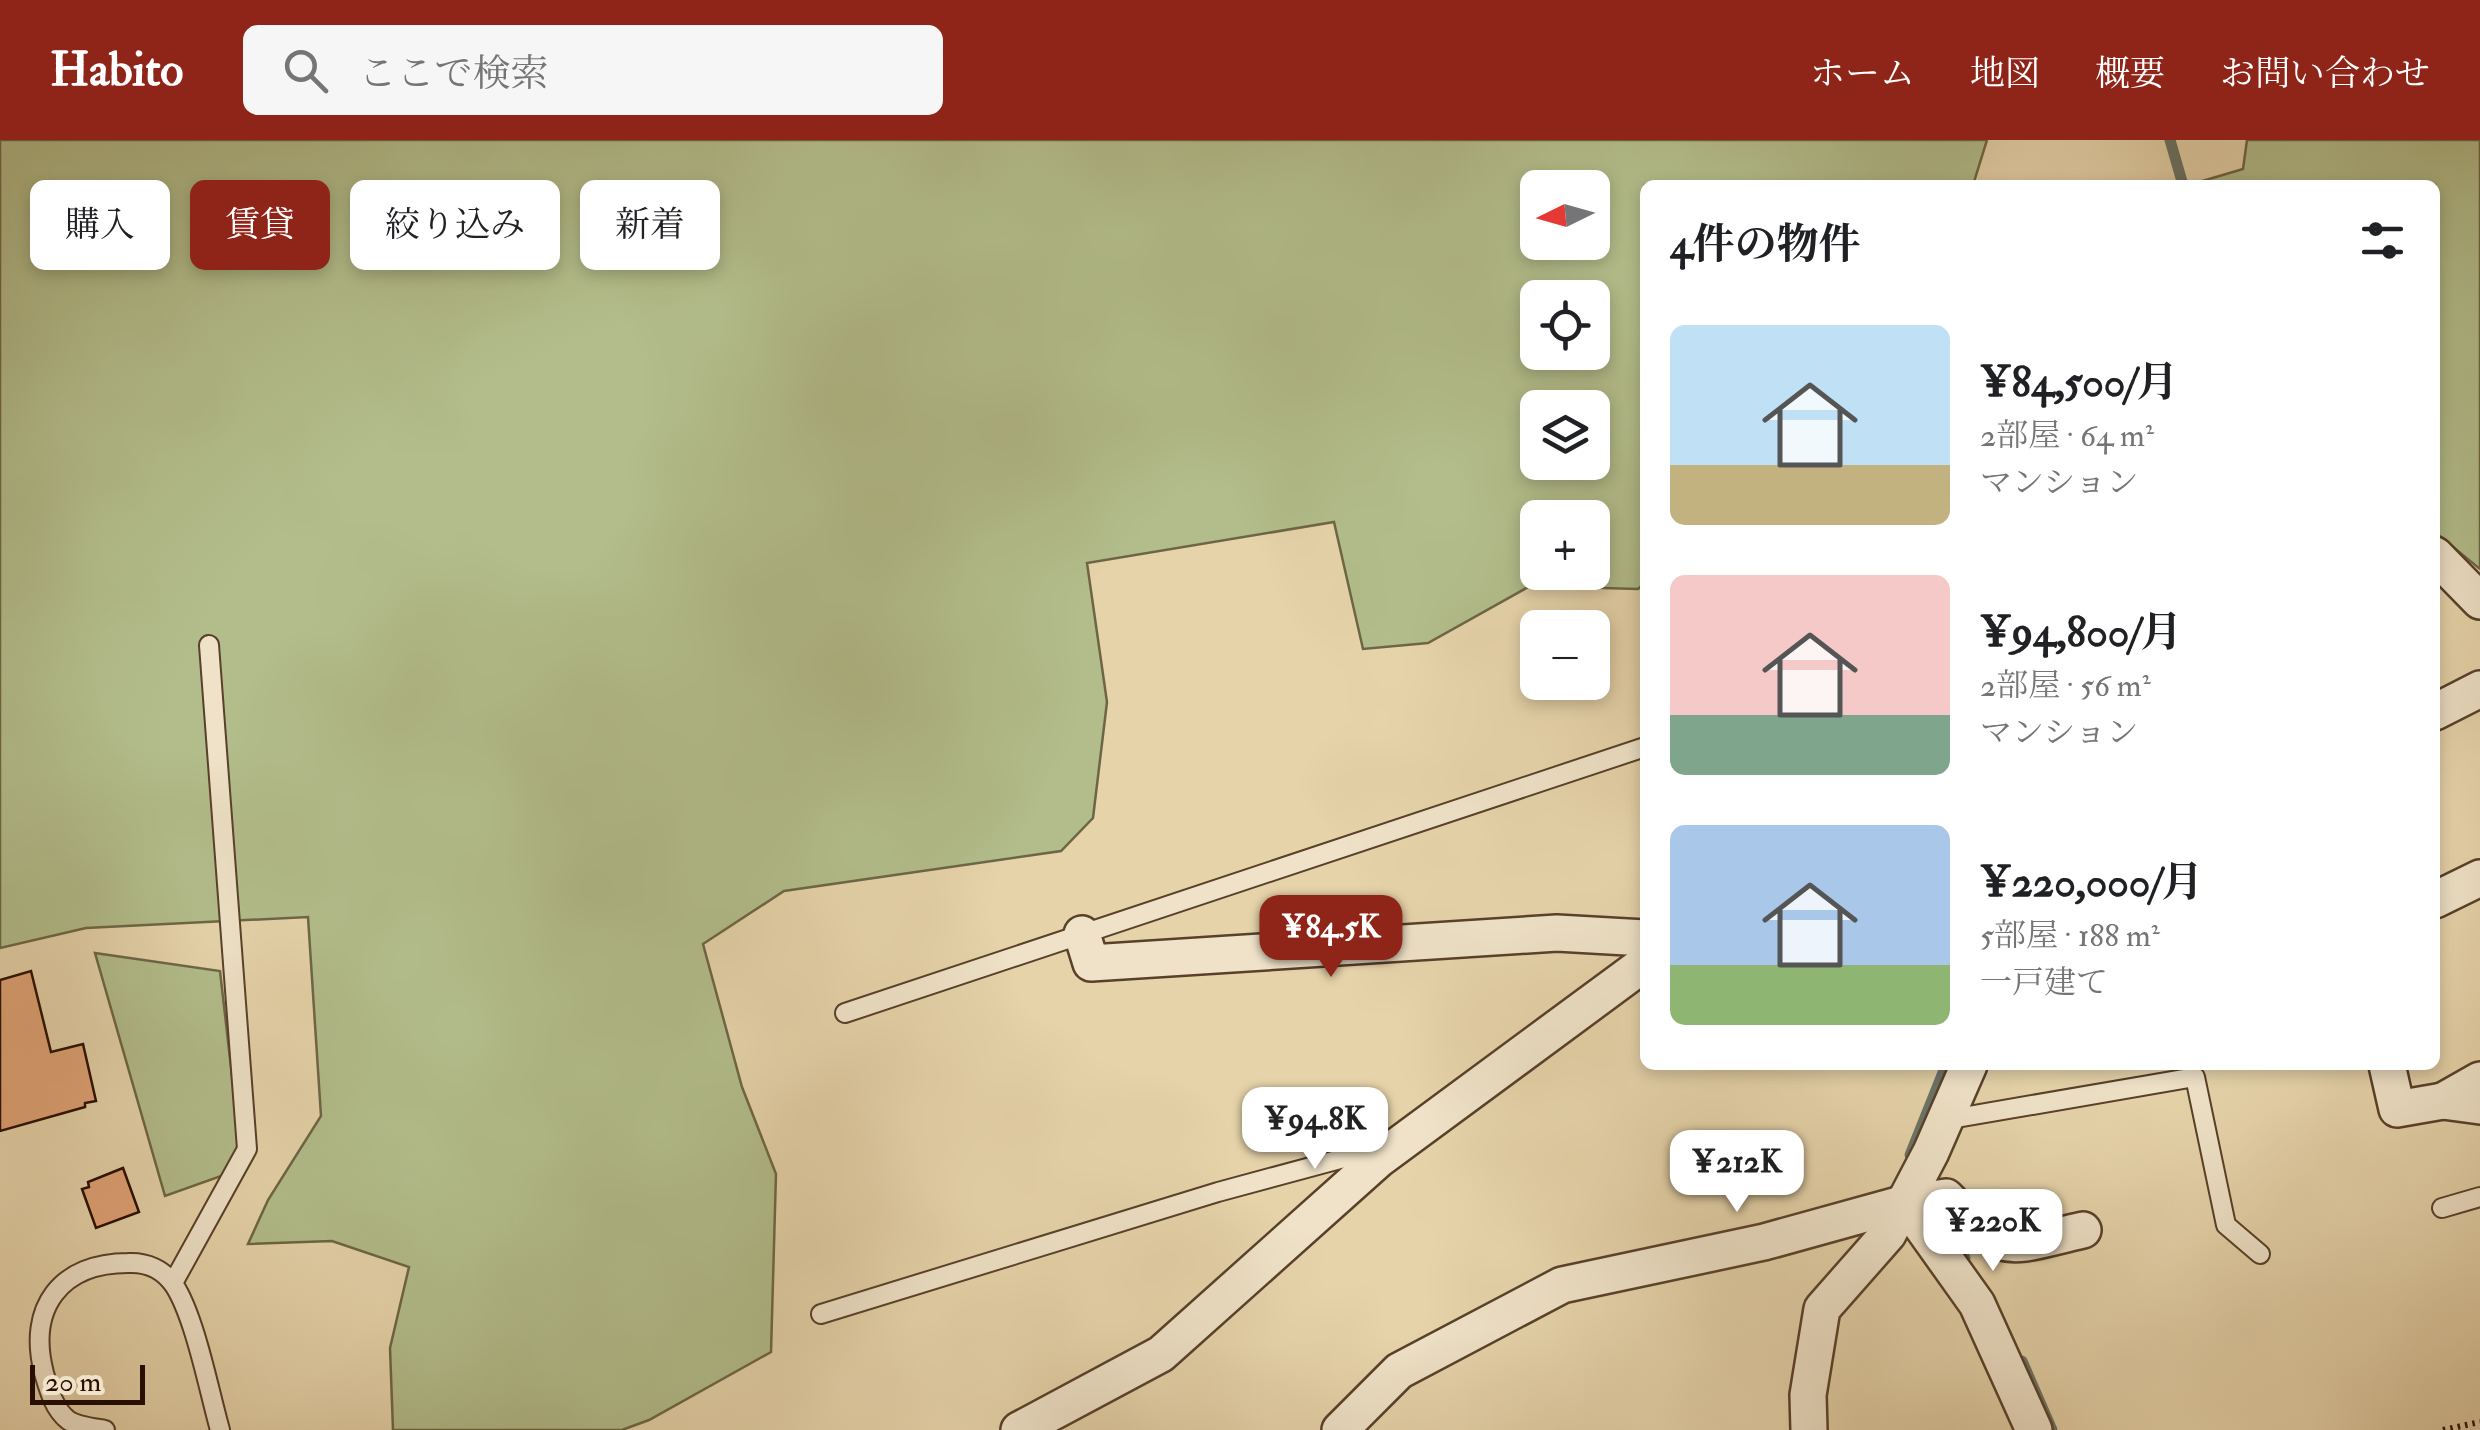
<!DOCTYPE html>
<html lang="ja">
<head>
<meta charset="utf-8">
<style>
  :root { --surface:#fff; --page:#f6f6f6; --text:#202124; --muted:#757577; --accent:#8f2418 }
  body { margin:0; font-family:"IM FELL Double Pica","Noto Serif JP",serif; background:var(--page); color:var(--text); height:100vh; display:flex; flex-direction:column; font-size:38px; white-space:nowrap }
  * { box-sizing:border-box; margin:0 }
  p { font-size:32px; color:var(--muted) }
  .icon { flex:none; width:55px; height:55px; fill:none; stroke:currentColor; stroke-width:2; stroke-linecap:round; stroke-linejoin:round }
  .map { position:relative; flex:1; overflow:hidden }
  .drawer { position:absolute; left:1640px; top:40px; width:800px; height:890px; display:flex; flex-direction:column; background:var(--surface); border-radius:15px; box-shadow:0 5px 15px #0003 }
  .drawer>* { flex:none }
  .hud { position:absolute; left:30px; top:40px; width:950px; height:90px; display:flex; gap:20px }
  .needle { width:65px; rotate:265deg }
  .fabs { position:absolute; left:1520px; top:30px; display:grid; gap:20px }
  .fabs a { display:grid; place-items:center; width:90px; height:90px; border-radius:15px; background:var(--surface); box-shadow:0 5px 15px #0003; font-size:50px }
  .scale { position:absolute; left:30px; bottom:25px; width:115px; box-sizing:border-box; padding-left:10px; border:5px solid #280f00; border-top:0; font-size:28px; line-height:35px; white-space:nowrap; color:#280f00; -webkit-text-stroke:8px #efe2c8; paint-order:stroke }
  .price { position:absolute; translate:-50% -85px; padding:0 22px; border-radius:20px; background:#fff; color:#222; font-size:32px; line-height:65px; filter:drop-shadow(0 2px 5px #0008) }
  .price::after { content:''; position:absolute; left:50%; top:60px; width:30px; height:22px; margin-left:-15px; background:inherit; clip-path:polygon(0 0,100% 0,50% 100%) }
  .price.active { background:var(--accent); color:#fff }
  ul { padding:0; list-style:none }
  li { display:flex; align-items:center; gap:30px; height:250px; padding:0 30px }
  li span { display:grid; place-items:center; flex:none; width:280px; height:200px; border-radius:15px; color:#555 }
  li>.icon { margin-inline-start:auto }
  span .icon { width:120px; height:120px; fill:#fffc; stroke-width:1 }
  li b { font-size:42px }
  h2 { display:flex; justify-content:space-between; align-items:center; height:120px; padding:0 30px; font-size:42px }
  .tag { padding:0 35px; border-radius:15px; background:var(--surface); box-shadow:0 5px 15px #0003; font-size:35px; line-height:90px }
  .tag.active { background:var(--accent); color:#fff }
  header { display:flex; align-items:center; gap:60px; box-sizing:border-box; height:140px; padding:0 50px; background:var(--accent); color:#fff }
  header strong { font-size:48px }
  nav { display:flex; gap:55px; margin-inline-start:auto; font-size:35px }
  .search { width:700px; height:90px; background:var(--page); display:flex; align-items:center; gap:25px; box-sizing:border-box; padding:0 35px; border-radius:15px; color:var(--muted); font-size:38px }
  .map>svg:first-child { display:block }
  .green { fill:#b2bd8b; stroke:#6d6646; stroke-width:2.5; fill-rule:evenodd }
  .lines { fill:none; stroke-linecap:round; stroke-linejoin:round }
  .stream { stroke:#6a7467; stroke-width:11 }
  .building { fill:#e0a376; stroke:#280f00; stroke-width:2.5 }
  .service-casing { stroke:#58402a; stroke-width:22 }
  .minor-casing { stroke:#58402a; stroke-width:40 }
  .path { stroke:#280f00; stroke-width:6; stroke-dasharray:2.5 5; stroke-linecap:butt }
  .service { stroke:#efe2c8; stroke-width:18 }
  .minor { stroke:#efe2c8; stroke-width:35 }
</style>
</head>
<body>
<header>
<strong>Habito</strong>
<div class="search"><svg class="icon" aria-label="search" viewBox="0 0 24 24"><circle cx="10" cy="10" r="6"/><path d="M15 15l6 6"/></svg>ここで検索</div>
<nav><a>ホーム</a><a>地図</a><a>概要</a><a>お問い合わせ</a></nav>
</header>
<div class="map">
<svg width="2480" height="1290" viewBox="0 0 2480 1290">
  <rect width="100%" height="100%" fill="#e6d3aa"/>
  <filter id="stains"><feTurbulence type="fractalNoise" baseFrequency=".002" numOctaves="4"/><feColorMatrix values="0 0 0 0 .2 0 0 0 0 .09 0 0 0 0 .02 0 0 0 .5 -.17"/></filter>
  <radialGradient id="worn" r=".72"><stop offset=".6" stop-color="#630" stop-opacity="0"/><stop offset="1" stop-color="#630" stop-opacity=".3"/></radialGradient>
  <g class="green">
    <path d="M0,0H1987L1973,45H1645V443L1638,449L1530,446L1428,503L1363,509L1334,382L1087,423L1107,562L1093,678L1061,711L784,751L703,804L742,947L776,1034L771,1212L649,1280L622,1290H393L390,1208L409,1127L332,1101L248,1104L268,1060L321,976L308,777L86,788L0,808ZM1538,48H1592V102H1538ZM1538,158H1592V212H1538ZM1538,268H1592V322H1538ZM1538,378H1592V432H1538Z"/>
    <polygon points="2247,0 2480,0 2480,429 2435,392 2435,45 2189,45 2243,29"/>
    <polygon points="95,813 220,831 240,1006 224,1035 165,1056"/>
  </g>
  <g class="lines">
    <g class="stream">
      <polyline points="2170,0 2183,45"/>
      <polyline points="1910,1015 1946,925"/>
      <polyline points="1940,1079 1965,1118"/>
      <polyline points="2022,1221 2052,1290"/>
    </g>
  </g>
  <g class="building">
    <polygon points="31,831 51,912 83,904 96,961 85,963 85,967 0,991 0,840"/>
    <polygon points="123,1028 139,1072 96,1088 82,1049 89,1047 88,1042"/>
  </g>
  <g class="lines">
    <defs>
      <g id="service">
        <polyline points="845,873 1645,607"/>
        <polyline points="1945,980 2195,937 2226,1085 2260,1114"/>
        <polyline points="2442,1068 2480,1057"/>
        <polyline points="173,1143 247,1009 209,505"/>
        <polyline points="821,1174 1218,1052 1381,1008"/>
        <path d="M105,1290C94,1288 76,1286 68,1280C54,1269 49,1250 44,1233C27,1167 61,1123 128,1123C146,1122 163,1129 174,1145C195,1177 209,1251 220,1290"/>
      </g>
      <g id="minor">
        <polyline points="2435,415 2480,461"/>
        <polyline points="2435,572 2480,549"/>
        <polyline points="2435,760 2480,738"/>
        <polyline points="1082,794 1091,823 1557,793 1645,798"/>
        <polyline points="2387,925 2397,969 2443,961"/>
        <polyline points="2480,940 2443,961 2480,966"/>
        <path d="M1905,1063L1946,1057C2005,1118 2004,1108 2083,1090"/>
        <polyline points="1019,1290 1161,1214 1378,1020 1645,823"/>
        <polyline points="1340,1290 1399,1231 1562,1145 1764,1102 1905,1063 1977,1164 2034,1290"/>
        <polyline points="1809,1290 1808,1255 1822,1169 1888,1094 1931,1012 1969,925"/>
      </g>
    </defs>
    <use href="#service" class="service-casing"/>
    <use href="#minor" class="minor-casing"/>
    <polyline class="path" points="2443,1290 2480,1282"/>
    <use href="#service" class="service"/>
    <use href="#minor" class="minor"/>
  </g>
  <rect width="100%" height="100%" filter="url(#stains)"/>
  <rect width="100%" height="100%" fill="url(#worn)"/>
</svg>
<div class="fabs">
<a><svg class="needle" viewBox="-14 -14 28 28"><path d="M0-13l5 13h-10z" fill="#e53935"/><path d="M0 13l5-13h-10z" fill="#757577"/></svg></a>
<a><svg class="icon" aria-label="locate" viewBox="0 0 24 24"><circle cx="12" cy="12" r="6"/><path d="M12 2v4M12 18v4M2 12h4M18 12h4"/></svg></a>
<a><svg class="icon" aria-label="layers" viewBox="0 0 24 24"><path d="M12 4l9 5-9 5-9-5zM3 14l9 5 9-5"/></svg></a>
<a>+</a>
<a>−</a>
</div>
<div class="scale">20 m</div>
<b class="price active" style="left:1331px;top:840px">¥84.5K</b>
<b class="price" style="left:1315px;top:1032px">¥94.8K</b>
<b class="price" style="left:1737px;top:1075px">¥212K</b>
<b class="price" style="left:1993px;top:1134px">¥220K</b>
<div class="hud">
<a class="tag">購入</a>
<a class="tag active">賃貸</a>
<a class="tag">絞り込み</a>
<a class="tag">新着</a>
</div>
<section class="drawer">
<h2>4件の物件<svg class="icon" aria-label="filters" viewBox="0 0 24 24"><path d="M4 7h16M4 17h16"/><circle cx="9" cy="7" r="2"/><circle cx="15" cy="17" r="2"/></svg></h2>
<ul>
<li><span style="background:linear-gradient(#bfe0f5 70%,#c2b280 0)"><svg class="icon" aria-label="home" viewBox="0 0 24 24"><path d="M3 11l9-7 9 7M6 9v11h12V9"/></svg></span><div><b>¥84,500/月</b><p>2部屋 · 64 m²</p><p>マンション</p></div></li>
<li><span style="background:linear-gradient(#f6c9c9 70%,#7fa58c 0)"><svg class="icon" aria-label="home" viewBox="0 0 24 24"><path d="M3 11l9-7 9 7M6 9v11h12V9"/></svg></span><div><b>¥94,800/月</b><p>2部屋 · 56 m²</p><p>マンション</p></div></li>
<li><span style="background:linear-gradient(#a9c7e8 70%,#8fb573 0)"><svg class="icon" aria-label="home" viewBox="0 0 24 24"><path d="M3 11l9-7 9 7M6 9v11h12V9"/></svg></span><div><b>¥220,000/月</b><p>5部屋 · 188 m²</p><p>一戸建て</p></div></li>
</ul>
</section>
</div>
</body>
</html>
